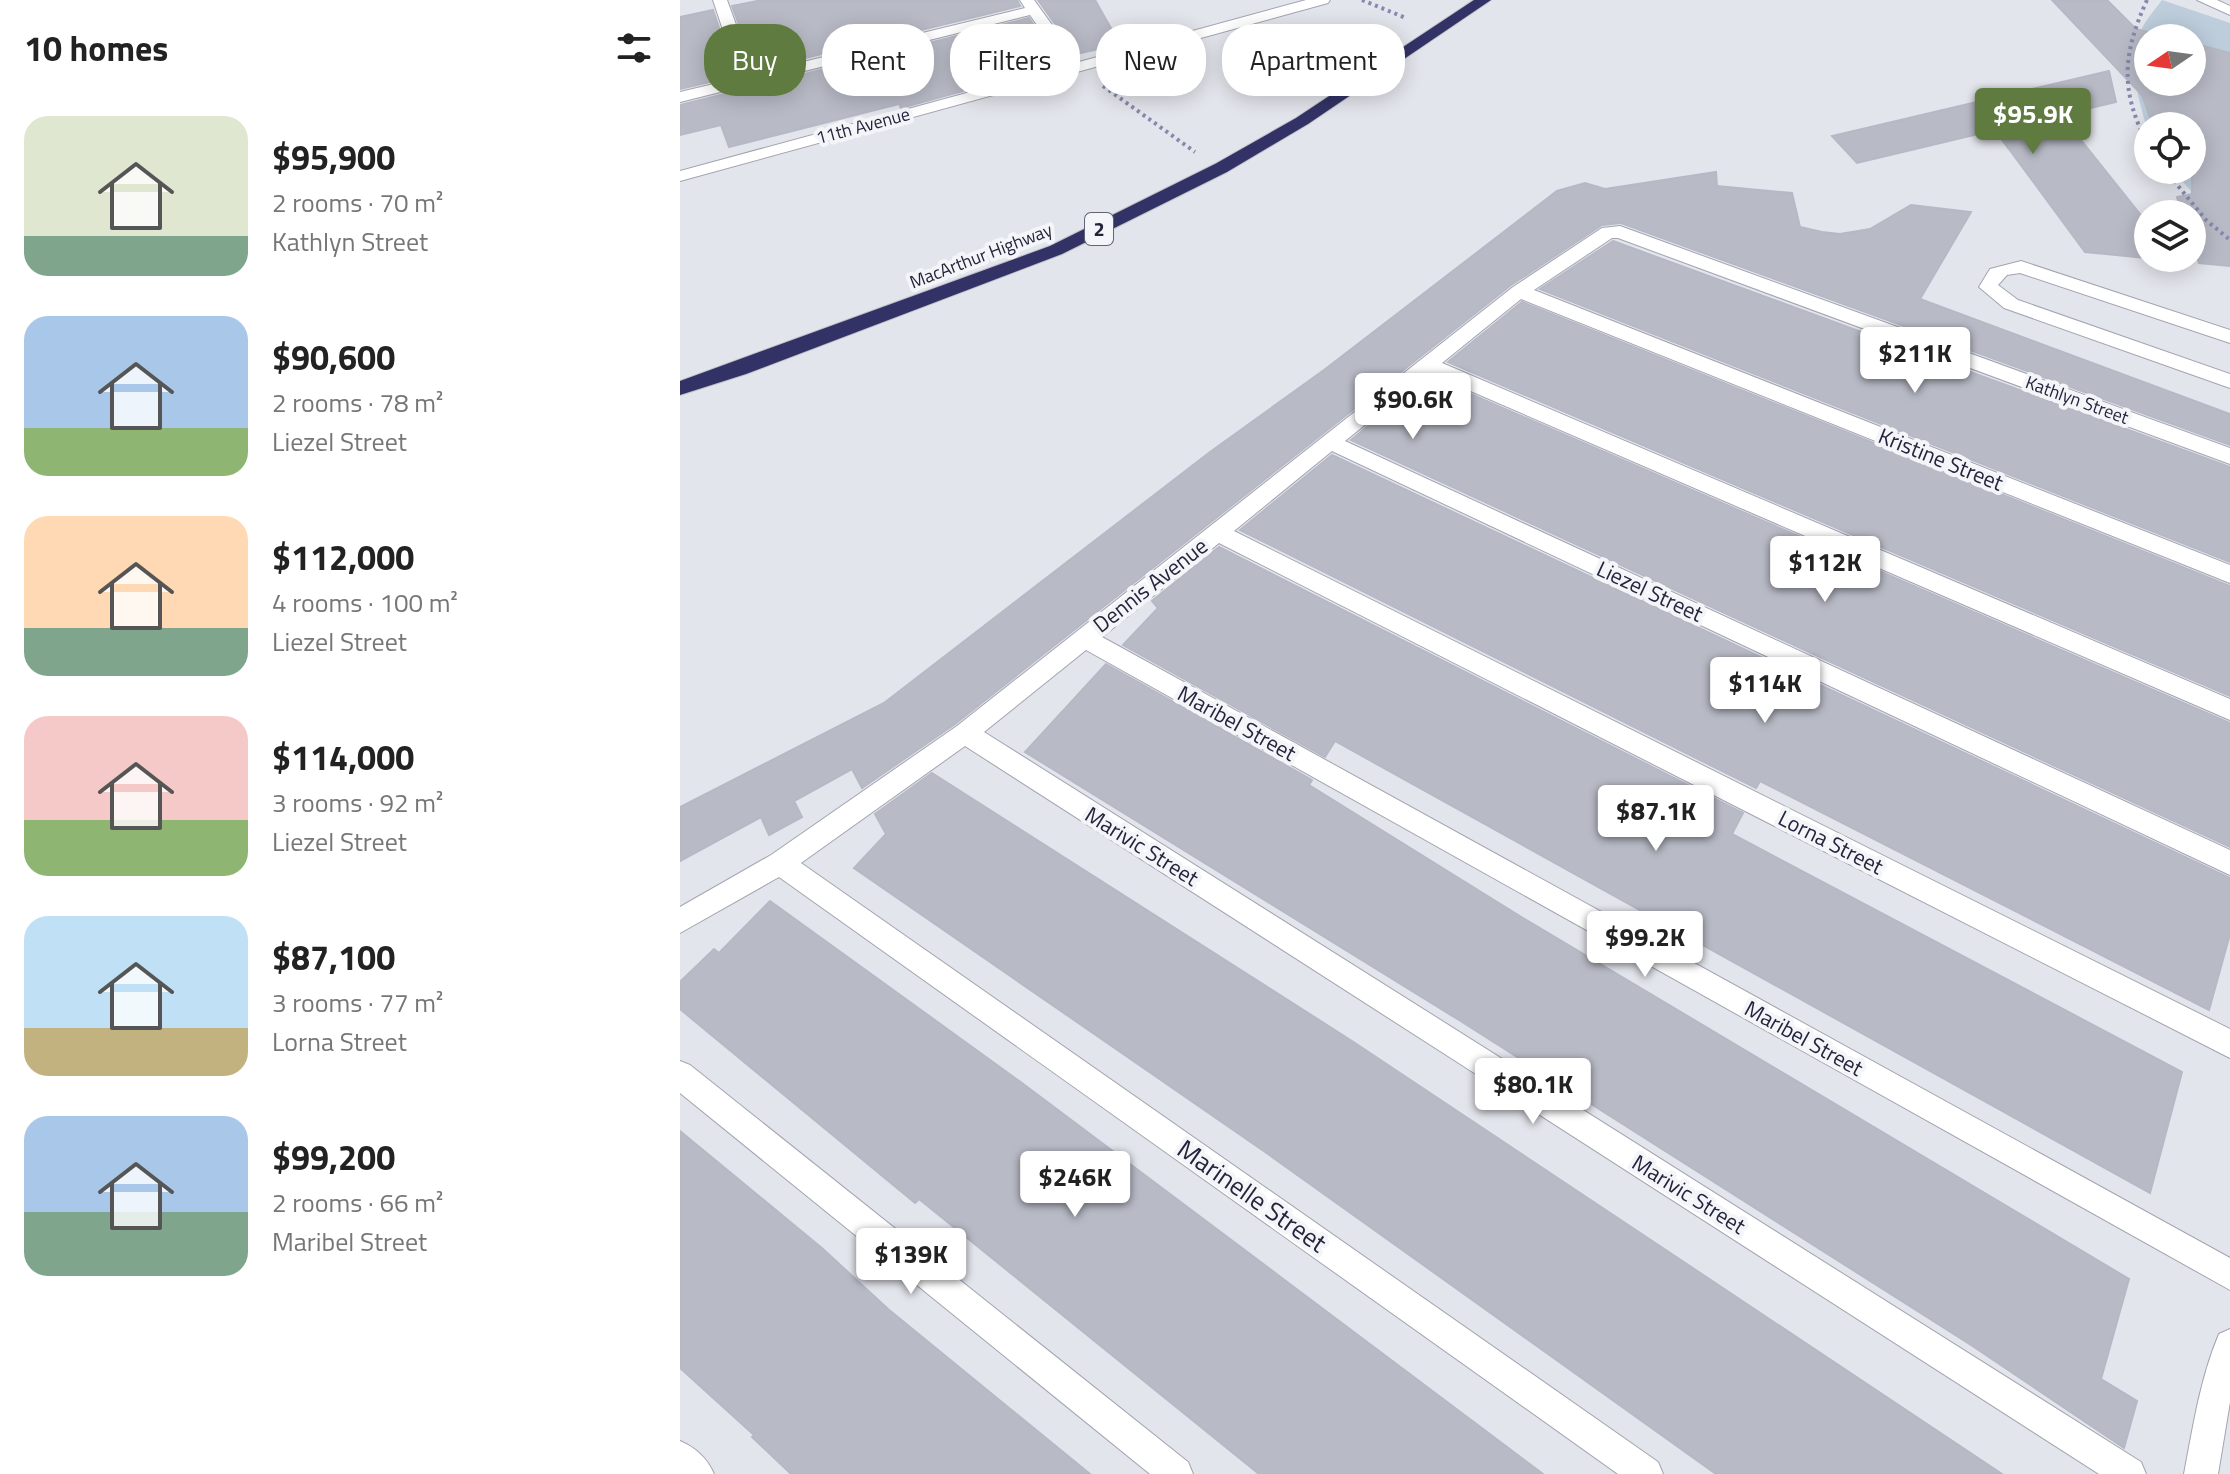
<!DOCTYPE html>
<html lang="en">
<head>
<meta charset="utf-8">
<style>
  :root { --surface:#fff; --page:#f6f6f6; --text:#222; --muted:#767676; --accent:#607b40 }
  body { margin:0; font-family:"Titillium Web",sans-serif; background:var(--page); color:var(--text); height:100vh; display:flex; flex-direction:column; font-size:30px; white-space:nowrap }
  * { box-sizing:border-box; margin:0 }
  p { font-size:26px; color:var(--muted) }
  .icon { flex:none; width:44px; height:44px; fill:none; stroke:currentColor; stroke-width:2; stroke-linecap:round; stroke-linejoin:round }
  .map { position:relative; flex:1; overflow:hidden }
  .sheet { display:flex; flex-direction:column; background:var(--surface); width:680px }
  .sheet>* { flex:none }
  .banner { position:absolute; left:24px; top:24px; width:760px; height:72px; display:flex; gap:16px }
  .needle { width:52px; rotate:257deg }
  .tools { position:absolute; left:1454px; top:24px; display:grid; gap:16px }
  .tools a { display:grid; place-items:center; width:72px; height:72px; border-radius:50%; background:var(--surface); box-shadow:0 4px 20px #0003; font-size:40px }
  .price { position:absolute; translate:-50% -68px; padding:0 18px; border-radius:8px; background:#fff; color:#222; font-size:26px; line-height:52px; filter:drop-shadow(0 2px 4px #0008) }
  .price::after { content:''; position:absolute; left:50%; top:48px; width:24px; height:18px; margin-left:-12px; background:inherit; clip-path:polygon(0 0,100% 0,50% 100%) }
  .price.current { background:var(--accent); color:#fff }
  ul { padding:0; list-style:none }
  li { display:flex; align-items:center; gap:24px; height:200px; padding:0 24px }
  li span { display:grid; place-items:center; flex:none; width:224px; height:160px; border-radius:24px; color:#555 }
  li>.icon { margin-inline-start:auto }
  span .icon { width:96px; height:96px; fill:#fffc; stroke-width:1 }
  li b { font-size:34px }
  h2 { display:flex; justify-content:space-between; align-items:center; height:96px; padding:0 24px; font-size:34px }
  .tag { padding:0 28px; border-radius:32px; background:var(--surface); box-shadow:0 4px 20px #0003; font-size:28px; line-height:72px }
  .tag.current { background:var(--accent); color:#fff }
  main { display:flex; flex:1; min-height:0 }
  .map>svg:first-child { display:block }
  .green { fill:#bdcddb; fill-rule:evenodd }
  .building { fill:#b8bbc6; stroke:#b6b9c5; stroke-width:2 }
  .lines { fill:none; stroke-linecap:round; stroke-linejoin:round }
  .minor-casing { stroke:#a2a4b0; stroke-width:2 }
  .highway-casing { stroke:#c2c2c8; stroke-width:2 }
  .path { stroke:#8689ad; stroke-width:4; stroke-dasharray:3 4; stroke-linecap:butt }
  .minor { fill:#fff; fill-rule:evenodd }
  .highway { fill:#323266; fill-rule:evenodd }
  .labels { text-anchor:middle; stroke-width:8; stroke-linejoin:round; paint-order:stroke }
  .far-street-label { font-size:18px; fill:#24253c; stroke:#f3f5f8 }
  .shield { fill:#f3f5f8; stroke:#626374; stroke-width:2 }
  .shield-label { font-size:20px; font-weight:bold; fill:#24253c }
  .street-label { font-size:22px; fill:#24253c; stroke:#f3f5f8 }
  .near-street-label { font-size:26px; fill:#24253c; stroke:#f3f5f8 }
</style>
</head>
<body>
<main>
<section class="sheet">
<h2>10 homes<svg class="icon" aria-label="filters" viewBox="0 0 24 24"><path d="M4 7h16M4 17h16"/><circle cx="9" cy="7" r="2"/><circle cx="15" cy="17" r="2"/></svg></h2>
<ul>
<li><span style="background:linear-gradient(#dfe7d0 75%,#7fa58c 0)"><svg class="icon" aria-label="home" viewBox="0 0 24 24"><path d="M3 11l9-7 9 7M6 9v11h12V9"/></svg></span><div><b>$95,900</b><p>2 rooms · 70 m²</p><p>Kathlyn Street</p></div></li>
<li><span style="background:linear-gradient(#a9c7e8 70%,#8fb573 0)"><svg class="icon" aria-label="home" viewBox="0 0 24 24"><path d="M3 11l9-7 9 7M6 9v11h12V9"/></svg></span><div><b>$90,600</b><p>2 rooms · 78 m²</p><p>Liezel Street</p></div></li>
<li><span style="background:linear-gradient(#ffd9b3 70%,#7fa58c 0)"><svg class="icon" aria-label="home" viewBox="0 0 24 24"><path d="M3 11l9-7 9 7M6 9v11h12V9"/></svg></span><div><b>$112,000</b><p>4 rooms · 100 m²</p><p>Liezel Street</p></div></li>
<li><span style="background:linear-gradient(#f6c9c9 65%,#8fb573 0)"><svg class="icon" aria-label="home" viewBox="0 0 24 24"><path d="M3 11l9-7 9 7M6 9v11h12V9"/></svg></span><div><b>$114,000</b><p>3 rooms · 92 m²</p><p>Liezel Street</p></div></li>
<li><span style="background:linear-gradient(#bfe0f5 70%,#c2b280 0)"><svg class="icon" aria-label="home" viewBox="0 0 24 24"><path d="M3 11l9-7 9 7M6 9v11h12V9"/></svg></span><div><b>$87,100</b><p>3 rooms · 77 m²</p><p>Lorna Street</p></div></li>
<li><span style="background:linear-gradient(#a9c7e8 60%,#7fa58c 0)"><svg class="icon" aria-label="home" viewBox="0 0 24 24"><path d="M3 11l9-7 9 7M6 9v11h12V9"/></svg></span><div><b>$99,200</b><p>2 rooms · 66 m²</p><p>Maribel Street</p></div></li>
</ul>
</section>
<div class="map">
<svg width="1550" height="1474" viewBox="0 0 1550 1474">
  <rect width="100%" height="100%" fill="#e3e5ec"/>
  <path class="green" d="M1482,0L1550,23V231L1508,188L1494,170H1512V126H1468V130C1458,101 1448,61 1461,31C1465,20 1475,10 1482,0ZM1468,38H1512V82H1468Z"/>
  <g class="building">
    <polygon points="82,0 337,0 340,6 76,70 52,6"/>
    <polygon points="358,0 415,0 440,44 397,54"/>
    <polygon points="1372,0 1427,0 1456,29 1492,38 1468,38 1468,82 1512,82 1512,43 1550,53 1550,266 1519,263 1512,243 1512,214 1502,214 1497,197 1512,194 1512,126 1473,126 1462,95"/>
    <polygon points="33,10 55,76 0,89 0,17"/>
    <polygon points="349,18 377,59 362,63 366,68 221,108 219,104 49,147 41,125 0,135 0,105"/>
    <polygon points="1429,71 1436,102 1381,115 1468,224 1468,258 1495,258 1497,261 1405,252 1329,149 1332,147 1328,148 1315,130 1177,163 1152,136"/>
    <polygon points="1036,172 1037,186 1112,193 1120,227 1142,232 1160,234 1190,229 1231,205 1291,212 1240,299 1550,414 1550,445 941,223 922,225 831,285 275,724 182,788 172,769 114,801 122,817 89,835 81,817 0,861 0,807 204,703 530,452 644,370 877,191 905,183 925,189"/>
    <polygon points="933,241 1550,467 1550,562 860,289"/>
    <polygon points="842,302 1550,586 1550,696 768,362"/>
    <polygon points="749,376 1550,723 1550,847 671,440"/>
    <polygon points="652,455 1550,878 1550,934 1529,1010 1080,781 1076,788 560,530"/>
    <polygon points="539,547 1063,813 1052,834 1502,1072 1470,1193 655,741 645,757 443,645 478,608 472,601"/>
    <polygon points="426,664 632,780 629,785 843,918 1449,1279 1421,1379 1457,1401 1444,1448 1291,1345 779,1020 345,752"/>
    <polygon points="252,773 672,1041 1322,1474 1036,1474 588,1154 174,868 206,834 195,814"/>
    <polygon points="90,901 342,1083 863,1474 579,1474 239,1199 235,1203 0,1009 0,982 34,949 39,953"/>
    <polygon points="0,1131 143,1249 208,1309 410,1474 111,1474 72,1437 74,1435 0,1368"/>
  </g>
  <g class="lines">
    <defs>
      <g id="minor">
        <polygon points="33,0 47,0 74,74 345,8 340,0 354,0 399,62 626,0 650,0 648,3 0,181 0,171 386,66 350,15 0,102 0,92 59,78"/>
        <polygon points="1517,0 1537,0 1550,6 1550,15"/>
        <polygon points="940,226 1550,448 1550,464 938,238 932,238 854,290 1550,565 1550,583 841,299 762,363 1550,699 1550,720 749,373 665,441 1550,850 1550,875 652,451 554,531 1550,1029 1550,1058 539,543 422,637 1550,1258 1550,1290 406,650 304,732 1461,1462 1466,1474 1419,1474 285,746 121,863 978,1462 983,1474 938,1474 99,877 0,933 0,907 91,855 277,726 833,287 922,228"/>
        <polygon points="1341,261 1550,330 1550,343 1340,273 1327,275 1318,285 1338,300 1550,374 1550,388 1324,308 1299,287 1310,269"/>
        <polygon points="0,1061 10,1065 508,1462 513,1474 470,1474 0,1093"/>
        <path d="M1550,1329V1402L1538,1474H1504C1513,1427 1520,1379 1539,1334Z"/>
        <path d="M0,1441C16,1448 27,1458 34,1474H0Z"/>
      </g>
      <polygon id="highway" points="794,0 811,0 628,124 547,172 382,254 66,374 0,395 0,381 370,246 535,164 616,118"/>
    </defs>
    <use href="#minor" class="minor-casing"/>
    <use href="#highway" class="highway-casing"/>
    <g class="path">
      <polyline points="682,0 726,18"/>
      <path d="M1467,0C1442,55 1440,91 1468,145"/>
      <polyline points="423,86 515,152"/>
      <polyline points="1485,170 1526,220 1550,240"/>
    </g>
    <use href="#minor" class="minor"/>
    <use href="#highway" class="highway"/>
  </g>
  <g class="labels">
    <g class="far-street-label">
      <text transform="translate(183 126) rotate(-15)" y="6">11th Avenue</text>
      <text transform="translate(301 256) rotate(-21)" y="6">MacArthur Highway</text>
      <text transform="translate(1397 400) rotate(20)" y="6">Kathlyn Street</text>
    </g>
    <rect class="shield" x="405" y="213" width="28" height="32" rx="6"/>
    <g class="shield-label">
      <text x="419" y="236">2</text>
    </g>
    <g class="street-label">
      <text transform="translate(1261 459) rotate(22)" y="8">Kristine Street</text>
      <text transform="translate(470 585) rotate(-38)" y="8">Dennis Avenue</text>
      <text transform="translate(970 591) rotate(25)" y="8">Liezel Street</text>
      <text transform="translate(557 723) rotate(29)" y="8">Maribel Street</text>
      <text transform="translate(1151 842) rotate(27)" y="8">Lorna Street</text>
      <text transform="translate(462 846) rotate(32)" y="8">Marivic Street</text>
      <text transform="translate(1124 1038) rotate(29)" y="8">Maribel Street</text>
      <text transform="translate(1009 1194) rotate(32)" y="8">Marivic Street</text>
    </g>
    <g class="near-street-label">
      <text transform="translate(572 1196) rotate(35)" y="9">Marinelle Street</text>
    </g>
  </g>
</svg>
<div class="tools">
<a><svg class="needle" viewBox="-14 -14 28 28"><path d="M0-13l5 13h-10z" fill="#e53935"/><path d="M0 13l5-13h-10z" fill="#767676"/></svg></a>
<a><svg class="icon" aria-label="locate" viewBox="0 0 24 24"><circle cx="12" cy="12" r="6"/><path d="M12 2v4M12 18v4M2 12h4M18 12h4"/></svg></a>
<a><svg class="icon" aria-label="layers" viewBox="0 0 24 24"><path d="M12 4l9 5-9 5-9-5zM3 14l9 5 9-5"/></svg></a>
</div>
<b class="price current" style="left:1353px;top:156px">$95.9K</b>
<b class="price" style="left:1235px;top:395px">$211K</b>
<b class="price" style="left:733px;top:441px">$90.6K</b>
<b class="price" style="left:1145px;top:604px">$112K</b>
<b class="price" style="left:1085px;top:725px">$114K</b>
<b class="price" style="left:976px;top:853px">$87.1K</b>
<b class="price" style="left:965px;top:979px">$99.2K</b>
<b class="price" style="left:853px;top:1126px">$80.1K</b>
<b class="price" style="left:395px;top:1219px">$246K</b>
<b class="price" style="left:231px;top:1296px">$139K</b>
<div class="banner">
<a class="tag current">Buy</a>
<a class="tag">Rent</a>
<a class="tag">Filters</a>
<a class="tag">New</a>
<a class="tag">Apartment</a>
</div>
</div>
</main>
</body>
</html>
